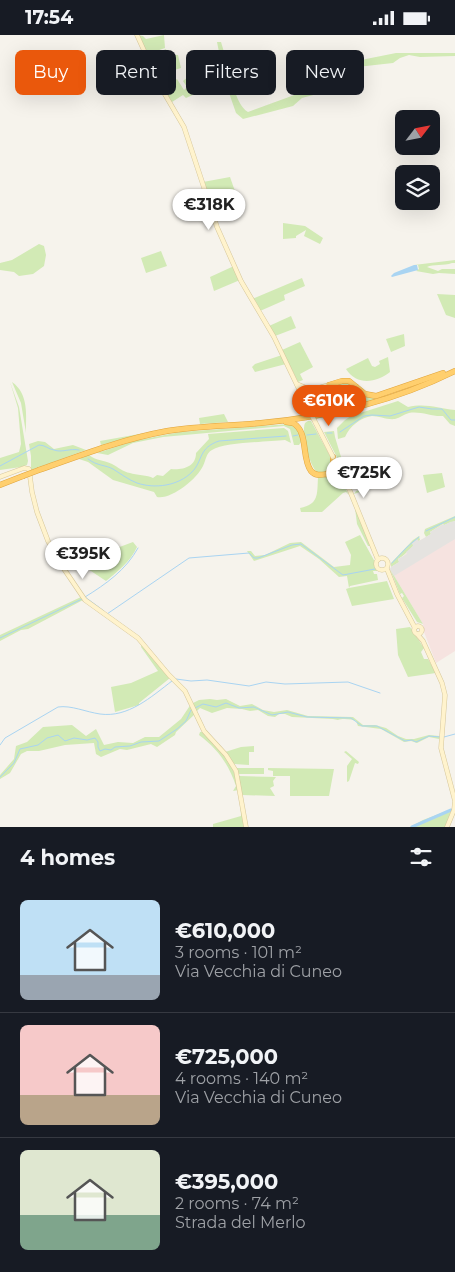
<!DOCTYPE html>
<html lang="en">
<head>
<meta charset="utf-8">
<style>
  :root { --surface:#171b24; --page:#242831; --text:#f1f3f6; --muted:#9ea1a6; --line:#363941; --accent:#ea580c }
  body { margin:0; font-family:Montserrat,sans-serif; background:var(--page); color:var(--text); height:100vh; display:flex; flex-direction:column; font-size:19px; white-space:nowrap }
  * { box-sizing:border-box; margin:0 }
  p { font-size:16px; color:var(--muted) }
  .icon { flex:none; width:28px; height:28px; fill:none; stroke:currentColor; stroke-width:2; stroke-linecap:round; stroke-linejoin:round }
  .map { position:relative; height:792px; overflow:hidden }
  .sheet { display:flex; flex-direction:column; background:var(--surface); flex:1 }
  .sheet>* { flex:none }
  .hud { position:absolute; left:15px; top:15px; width:425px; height:45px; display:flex; gap:10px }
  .needle { width:32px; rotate:58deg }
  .controls { position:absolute; left:395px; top:75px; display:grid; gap:10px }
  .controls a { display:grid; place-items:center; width:45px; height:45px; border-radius:8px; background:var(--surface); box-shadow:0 5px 20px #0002; font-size:25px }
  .price { position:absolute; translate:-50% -42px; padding:0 11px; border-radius:18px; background:#fff; color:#222; font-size:16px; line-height:32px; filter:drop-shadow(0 1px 2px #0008) }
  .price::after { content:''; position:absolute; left:50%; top:30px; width:15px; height:11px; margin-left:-8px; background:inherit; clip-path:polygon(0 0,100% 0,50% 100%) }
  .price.active { background:var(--accent); color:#fff }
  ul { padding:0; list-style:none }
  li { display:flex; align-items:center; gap:15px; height:125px; padding:0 20px }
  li+li { border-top:1px solid var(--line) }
  li span { display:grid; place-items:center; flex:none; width:140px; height:100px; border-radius:8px; color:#555 }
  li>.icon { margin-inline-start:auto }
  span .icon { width:60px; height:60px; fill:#fffc; stroke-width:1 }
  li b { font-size:21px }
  h2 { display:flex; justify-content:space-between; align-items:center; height:60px; padding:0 20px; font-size:21px }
  .tag { padding:0 18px; border-radius:8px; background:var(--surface); box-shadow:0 5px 20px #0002; font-size:18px; line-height:45px }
  .tag.active { background:var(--accent); color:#fff }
  .status { display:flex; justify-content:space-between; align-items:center; height:35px; padding:0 25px; background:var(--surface); direction:ltr }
  .status svg { height:14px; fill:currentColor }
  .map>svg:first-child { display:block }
  .medical { fill:#f6e3e0 }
  .green { fill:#d2eab5 }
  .parking { fill:#e5e3e0 }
  .water { fill:#a9d4f2 }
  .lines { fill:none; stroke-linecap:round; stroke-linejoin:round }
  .stream { stroke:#a9d4f2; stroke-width:1 }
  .canal { stroke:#a9d4f2; stroke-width:3 }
  .secondary-casing { stroke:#d6c79b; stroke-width:5 }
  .highway-casing { stroke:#e0a43c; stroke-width:6 }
  .secondary { stroke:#fff3cd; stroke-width:4 }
  .highway { stroke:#ffcf6e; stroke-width:5 }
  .secondary-bridge-casing { stroke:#d6c79b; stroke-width:5; stroke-linecap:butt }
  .highway-bridge-casing { stroke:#e0a43c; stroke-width:6; stroke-linecap:butt }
  .secondary-bridge { stroke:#fff3cd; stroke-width:4 }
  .highway-bridge { stroke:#ffcf6e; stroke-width:5 }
</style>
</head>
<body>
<div class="status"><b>17:54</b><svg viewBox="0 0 49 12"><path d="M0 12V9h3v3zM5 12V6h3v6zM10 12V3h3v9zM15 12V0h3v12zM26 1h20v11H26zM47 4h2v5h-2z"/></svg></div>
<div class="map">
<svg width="455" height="792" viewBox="0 0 455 792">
  <rect width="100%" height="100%" fill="#f6f3ec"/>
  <polygon class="medical" points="455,486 455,616 436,628 424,597 423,589 390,534 419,506"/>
  <g class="green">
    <polygon points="138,0 143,1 146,4 164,0 165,13 148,19 146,19"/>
    <path d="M217,7H221L224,17L228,21C230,35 234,69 248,77L308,55L316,50L321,43L344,30L366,24L396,18H455V21L420,22L409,20L400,23L393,28L357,32L348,35L342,43L323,50L317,59L302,63L293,71L243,84L236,78L228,55L227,44L222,32Z"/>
    <polygon points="166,14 168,20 178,20 181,33 156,41 148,23 149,21"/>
    <path d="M208,32L209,33C202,37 200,39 201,47L197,52L195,59L186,63L183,60L172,67L162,53L177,44L184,55L187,52L183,46L189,41L191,44L199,39L200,34Z"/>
    <polygon points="230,142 237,162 210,167 203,147"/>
    <polygon points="283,188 305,191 323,203 320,209 304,201 306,195 296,201 296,203 283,204"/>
    <polygon points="39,209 44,211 46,220 44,231 33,239 19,241 14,237 0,235 0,228 12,225"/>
    <polygon points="161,216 167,231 146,238 141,223"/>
    <path d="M455,225V228H452C444,231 433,229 427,232L438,236L442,234H455V239L439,238L433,239L416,236L419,234L418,230H414Z"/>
    <polygon points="234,231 240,245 214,256 210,242"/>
    <polygon points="302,243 305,251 284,260 285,265 260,276 252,264"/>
    <polygon points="437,259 455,260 455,283 446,280"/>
    <polygon points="291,281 296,293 275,301 269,291"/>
    <polygon points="404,299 405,311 391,317 386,304"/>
    <polygon points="300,307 313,332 300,339 303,345 298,347 282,315"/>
    <polygon points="282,320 286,329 255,337 252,332 255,329"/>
    <path d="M388,322L390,337C376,348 357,351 346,334L368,323L372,331L375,332L380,329L379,326Z"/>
    <polygon points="10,347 19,372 28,426 27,430 21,432 0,435 0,423 19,417 21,409 18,373"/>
    <path d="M12,347C29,359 26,380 26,398L21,368Z"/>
    <path d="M342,348L351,349C355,356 356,360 351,365L313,375L310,368L312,359Z"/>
    <polygon points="358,356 366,362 376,364 344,372 353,368"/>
    <path d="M398,366L408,372C426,368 437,373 455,375V391L450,389L443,381C432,382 421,376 409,378C404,379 400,383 395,384C387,385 379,381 372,381C360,383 350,391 345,402L338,404L337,393L345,385L351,381Z"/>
    <polygon points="224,379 228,387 200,389 199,383"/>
    <path d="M308,386H311L331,423L332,429L327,437L318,438C309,432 301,397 305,388Z"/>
    <polygon points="290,389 292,389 299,397 301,407 299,410 294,410 290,394 284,391 163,402 133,408 108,420 97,418 134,406 180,397"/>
    <path d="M284,393L288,396L291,408L285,405C268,407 225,407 212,415C206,418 206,425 203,431C197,444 171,465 157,462L154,457L113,445L88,427L79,424L89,420C97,426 104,425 112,429C118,432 123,437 130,438C136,440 148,440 153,443L157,440L163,441L171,434C183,435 196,432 196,418L209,404L208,399Z"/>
    <polygon points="334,396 335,402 347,442 324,397"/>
    <polygon points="145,398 101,410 100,406"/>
    <polygon points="38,406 45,407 54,414 73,410 86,415 31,435 31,421 29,409"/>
    <polygon points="375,434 379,448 377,449 377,451 354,459 356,456 364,454 363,451 368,449 367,445 351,450 349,441"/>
    <polygon points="442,438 445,452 427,458 423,440"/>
    <path d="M332,440L339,442L349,460L346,457L343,458L322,477H301L300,473C319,469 317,460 318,442Z"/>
    <polygon points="355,473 370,511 368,511 357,489"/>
    <polygon points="455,481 455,486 444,490 443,489 430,497 431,499 426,502 424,498 425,494"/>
    <polygon points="360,500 375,527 377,536 373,536 374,539 377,539 378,545 350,551 349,553 387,546 394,564 352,571 346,554 349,553 347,541 339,542 319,524 300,511 254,526 247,516 251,516 255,521 265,520 290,508 301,507 334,532 350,530 351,520 345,507"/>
    <path d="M419,501L420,505C412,511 407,519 398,524L399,527L391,532V528L413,505Z"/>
    <path d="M133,507L137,512C131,526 118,536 106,546L85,532L83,528L90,523Z"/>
    <polygon points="390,534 423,589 417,587 402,563 404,561 402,558 400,559"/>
    <polygon points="81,562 83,565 28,594 21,595 0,606 0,600"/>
    <polygon points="410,592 424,613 421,617 424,624 428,624 436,638 408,642 398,620 396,594"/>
    <polygon points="142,609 170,643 139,668 139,670 115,677 111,652 131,648 158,636 141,612"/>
    <path d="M210,664L217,665L226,664L240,671L252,669L263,675L274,677L287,675L308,681L353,682L363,690H375L386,693L398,701L406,704H414L429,700L439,701V704L429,702L417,708L411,706L404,707L381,694L358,691L356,686C352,684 342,683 338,685L333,684L292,682L285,679H279L275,682L268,681L258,675L250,676L242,674L227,673L212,678L200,673L196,677L193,668L199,665Z"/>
    <polygon points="191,669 195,679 176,697 175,700 157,712 151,709 127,715 120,714 101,722 96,719 94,708 65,710 39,716 27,716 21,719 10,738 0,744 0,740 14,724 16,711 27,707 43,692 72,690 86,701 96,694 104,710 118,707 133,708 145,702 159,702 181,684"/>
    <path d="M200,697H203C223,718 233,726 239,755L233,756L236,751C229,730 218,714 199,700Z"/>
    <polygon points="254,711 254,717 249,717 249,730 234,729 225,717 241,712"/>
    <polygon points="346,716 359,727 358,729 355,728 349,746 347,747 347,731 352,724 344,717"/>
    <polygon points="236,733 264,733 264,739 238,739"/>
    <polygon points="268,733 334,734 329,761 290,761 290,741 273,741 273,736 268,735"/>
    <polygon points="239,741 276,742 273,746 274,751 270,753 275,761 242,760 245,780"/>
    <polygon points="240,760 245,792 213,792 213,789 241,781"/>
    <polygon points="452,774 445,792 410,792 423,785"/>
  </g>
  <polygon class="parking" points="455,486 455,504 394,541 390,534 391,532 399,527 398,524 407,519 406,517 413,511 412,508 417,504 419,506 431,499 430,497 443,489 444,490 450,487"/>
  <polygon class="water" points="414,230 417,230 418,235 392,242 391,241 394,238"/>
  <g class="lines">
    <g class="stream">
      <polyline points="340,397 364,381 372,380 390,381 419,372 432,374 442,374 451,385 455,385"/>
      <polyline points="327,398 332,398"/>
      <polyline points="307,400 316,399"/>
      <polyline points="293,401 298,400"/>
      <path d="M88,424C97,431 106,430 113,434C121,439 129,445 137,448C155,454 178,451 192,437C203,426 198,413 219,406L286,401"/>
      <path d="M0,431L39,410C45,410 48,414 54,415C62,418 70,413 79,415"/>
      <polyline points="426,496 455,482"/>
      <polyline points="392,528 407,512 419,502"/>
      <path d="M104,576L85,562C106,549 126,535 138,513"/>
      <polyline points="107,579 189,523 249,518 254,523 258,523 292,510 301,509 343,540 375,534"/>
      <polyline points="0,603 82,564"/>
      <polyline points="176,644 191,646 207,645 249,651 266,647 285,649 348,647 380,658"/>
      <polyline points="444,702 455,699"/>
      <path d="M0,710L5,703L58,672C71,670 86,677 100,679C128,683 151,662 172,646"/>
      <polyline points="0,742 14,728 20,714 38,710 47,703 58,700 65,706 74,703 87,705 95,703 98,707 98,712 100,716 105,714 111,715 115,712 130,711 141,707 159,706 177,694 186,686 191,675 203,669 216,672 226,668 239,673 254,672 272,680 288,677 307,682 351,683 362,691 377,691 405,706 412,705 416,707 429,701 440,702"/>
    </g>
    <polyline class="canal" points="412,792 451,775"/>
    <defs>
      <g id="secondary">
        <polyline points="137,0 160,51 184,92 217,192 241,246 274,302 307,371"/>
        <polyline points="297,349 311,355 329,350"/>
        <polyline points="307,369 309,361 314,356"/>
        <polyline points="333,422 350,456 378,525"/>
        <polyline points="0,442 24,433 29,434 32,457 37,477 48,506 64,534 85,565 138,603 169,640 185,656 204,696 226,720 236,736 246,792"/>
        <circle cx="382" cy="529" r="6"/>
        <polyline points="387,534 397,559 415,593"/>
        <circle cx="418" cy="595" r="4"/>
        <polyline points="417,599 423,606 442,648 445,660 441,713 455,766 454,775 447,792"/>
      </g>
      <g id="highway">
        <polyline points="329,350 342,346 349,346 365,359 376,361 443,338"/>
        <polyline points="311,378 346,369 353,365 356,362 356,352"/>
        <path d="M286,387L293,388C309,397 301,423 311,436C320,446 331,432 345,444"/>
        <path d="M39,435C81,420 123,404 167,396C198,391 230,391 261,388C328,382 395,366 455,336"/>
        <polyline points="327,439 333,432 333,422"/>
        <polyline points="0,450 23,441"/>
      </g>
    </defs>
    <use href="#secondary" class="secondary-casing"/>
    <use href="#highway" class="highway-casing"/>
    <use href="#secondary" class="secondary"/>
    <use href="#highway" class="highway"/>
    <defs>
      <polyline id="secondary-bridge" points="307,371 333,422"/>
      <polyline id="highway-bridge" points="23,441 39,435"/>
    </defs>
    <use href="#secondary-bridge" class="secondary-bridge-casing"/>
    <use href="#highway-bridge" class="highway-bridge-casing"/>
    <use href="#secondary-bridge" class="secondary-bridge"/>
    <use href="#highway-bridge" class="highway-bridge"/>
  </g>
</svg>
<div class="controls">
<a><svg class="needle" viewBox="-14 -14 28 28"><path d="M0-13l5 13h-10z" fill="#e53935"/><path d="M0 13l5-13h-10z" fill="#9ea1a6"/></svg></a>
<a><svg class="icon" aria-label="layers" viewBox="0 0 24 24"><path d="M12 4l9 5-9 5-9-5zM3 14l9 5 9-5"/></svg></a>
</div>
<b class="price" style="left:209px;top:196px">€318K</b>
<b class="price active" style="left:329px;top:392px">€610K</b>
<b class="price" style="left:364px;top:464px">€725K</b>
<b class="price" style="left:83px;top:545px">€395K</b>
<div class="hud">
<a class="tag active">Buy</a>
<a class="tag">Rent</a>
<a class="tag">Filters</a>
<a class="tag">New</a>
</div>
</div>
<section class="sheet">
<h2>4 homes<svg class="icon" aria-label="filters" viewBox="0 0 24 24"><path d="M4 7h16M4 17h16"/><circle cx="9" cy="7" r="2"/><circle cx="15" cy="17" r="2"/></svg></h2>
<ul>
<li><span style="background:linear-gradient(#bfe0f5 75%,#9aa5b1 0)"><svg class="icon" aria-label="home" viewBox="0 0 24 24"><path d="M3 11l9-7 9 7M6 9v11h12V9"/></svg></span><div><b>€610,000</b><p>3 rooms · 101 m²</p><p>Via Vecchia di Cuneo</p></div></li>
<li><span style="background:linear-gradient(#f6c9c9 70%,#b9a48a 0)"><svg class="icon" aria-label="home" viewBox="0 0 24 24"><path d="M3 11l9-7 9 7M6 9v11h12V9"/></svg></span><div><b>€725,000</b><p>4 rooms · 140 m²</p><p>Via Vecchia di Cuneo</p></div></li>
<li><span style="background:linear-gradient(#dfe7d0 65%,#7fa58c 0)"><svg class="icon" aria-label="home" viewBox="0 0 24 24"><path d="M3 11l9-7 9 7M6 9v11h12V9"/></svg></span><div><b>€395,000</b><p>2 rooms · 74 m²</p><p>Strada del Merlo</p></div></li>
</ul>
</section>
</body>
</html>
